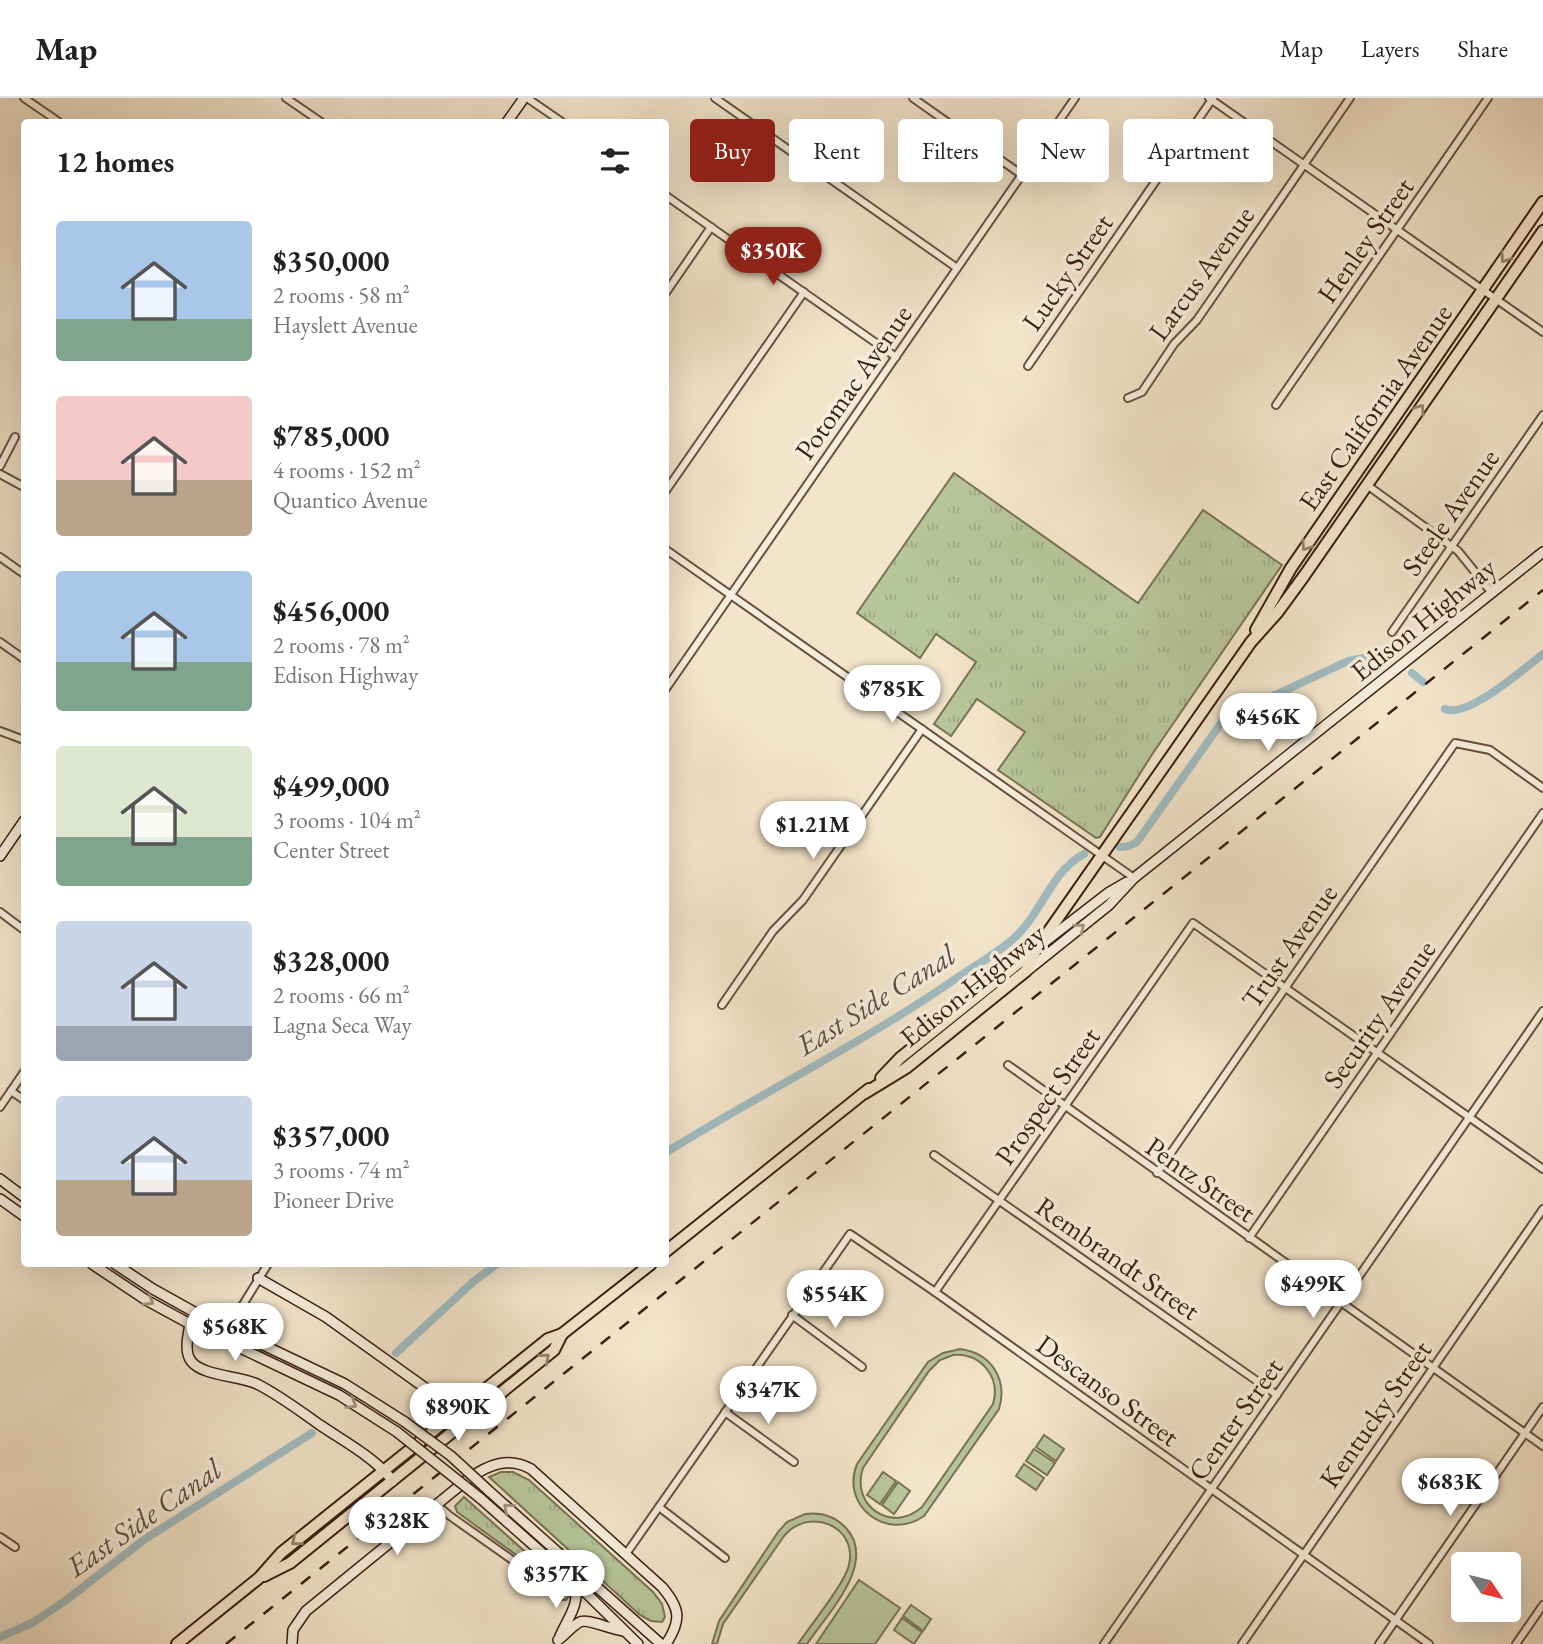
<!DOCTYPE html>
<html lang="en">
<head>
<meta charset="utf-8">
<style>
  :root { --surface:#fff; --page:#f2f2f2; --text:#222; --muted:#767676; --line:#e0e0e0; --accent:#8f2418 }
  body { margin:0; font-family:"EB Garamond",serif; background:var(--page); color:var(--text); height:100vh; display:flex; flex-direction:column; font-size:26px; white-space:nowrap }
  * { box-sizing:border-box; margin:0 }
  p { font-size:23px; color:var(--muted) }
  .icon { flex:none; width:38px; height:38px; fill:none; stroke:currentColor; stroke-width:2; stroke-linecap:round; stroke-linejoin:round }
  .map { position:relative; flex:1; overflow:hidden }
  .side { position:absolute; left:21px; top:21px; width:648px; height:1148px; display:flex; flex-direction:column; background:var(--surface); border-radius:7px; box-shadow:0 7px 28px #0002 }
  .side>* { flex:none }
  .guide { position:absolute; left:690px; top:21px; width:665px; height:63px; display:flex; gap:14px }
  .needle { width:46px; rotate:125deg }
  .controls { position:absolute; left:1451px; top:1454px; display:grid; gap:14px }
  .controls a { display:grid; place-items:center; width:70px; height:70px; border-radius:7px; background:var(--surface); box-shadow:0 7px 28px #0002; font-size:35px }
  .price { position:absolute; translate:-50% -60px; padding:0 16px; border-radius:24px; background:#fff; color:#222; font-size:23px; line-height:46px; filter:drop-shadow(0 2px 4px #0008) }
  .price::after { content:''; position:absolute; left:50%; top:42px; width:21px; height:16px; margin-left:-10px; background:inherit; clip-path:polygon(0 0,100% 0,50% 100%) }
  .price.on { background:var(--accent); color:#fff }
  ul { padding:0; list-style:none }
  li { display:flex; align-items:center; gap:21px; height:175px; padding:0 35px }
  li span { display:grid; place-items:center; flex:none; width:196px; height:140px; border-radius:7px; color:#555 }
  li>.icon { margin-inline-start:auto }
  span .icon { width:84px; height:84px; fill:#fffc; stroke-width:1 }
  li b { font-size:30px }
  h2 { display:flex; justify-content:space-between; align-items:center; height:84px; padding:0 35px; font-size:30px }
  .tag { padding:0 24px; border-radius:7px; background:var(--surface); box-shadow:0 7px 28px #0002; font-size:24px; line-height:63px }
  .tag.on { background:var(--accent); color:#fff }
  header { display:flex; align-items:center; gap:42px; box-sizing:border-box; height:98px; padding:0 35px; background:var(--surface); border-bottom:2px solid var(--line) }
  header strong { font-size:33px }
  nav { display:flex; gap:38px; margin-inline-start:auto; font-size:24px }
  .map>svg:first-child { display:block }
  .grass { fill:url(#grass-tufts); stroke:#787254; stroke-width:2 }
  .park { fill:#b7c59a; stroke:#787254; stroke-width:2; fill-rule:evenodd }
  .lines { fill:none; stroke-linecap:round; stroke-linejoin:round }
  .canal { stroke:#a1bcc2; stroke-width:8 }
  .street-casing { stroke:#68503d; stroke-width:10 }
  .secondary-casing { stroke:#3a1f0e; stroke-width:12 }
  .primary-casing { stroke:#3a1f0e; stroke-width:14 }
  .street { stroke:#f7eedd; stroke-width:6 }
  .secondary { stroke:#f7eedd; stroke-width:9 }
  .primary { stroke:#f3e5cb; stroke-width:10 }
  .rail { stroke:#3a1f0e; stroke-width:2.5; stroke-dasharray:12 12; stroke-linecap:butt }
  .secondary-bridge-casing { stroke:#3a1f0e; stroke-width:12; stroke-linecap:butt }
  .secondary-bridge { stroke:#f7eedd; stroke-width:9 }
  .oneway { stroke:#96826c }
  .oneway2 { stroke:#a29180 }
  .labels { text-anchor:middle; stroke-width:7; stroke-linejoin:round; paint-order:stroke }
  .street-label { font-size:28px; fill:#3a1f0e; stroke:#f7eedd }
  .water-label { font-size:30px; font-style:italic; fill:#594e44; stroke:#f7eedd }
</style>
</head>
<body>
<header>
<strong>Map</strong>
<nav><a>Map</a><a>Layers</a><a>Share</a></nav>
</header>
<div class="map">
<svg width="1543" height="1546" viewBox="0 0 1543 1546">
  <defs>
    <pattern id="grass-tufts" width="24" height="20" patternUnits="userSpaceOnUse" patternTransform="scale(1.75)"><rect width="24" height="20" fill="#b7c59a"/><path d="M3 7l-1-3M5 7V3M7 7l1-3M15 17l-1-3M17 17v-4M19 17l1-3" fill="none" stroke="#9ea984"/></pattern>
  </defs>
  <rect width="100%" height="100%" fill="#f3e5cb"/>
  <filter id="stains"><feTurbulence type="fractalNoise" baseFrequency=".00286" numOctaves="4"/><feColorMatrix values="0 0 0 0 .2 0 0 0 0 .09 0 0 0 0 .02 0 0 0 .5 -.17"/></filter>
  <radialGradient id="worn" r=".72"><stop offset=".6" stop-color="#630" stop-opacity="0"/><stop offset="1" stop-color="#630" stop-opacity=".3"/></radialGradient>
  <g class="grass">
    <polygon points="954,375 1138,505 1203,412 1282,467 1153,655 1100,739 1096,740 998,672 1025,634 977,601 951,638 934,626 976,564 936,536 920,560 857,515"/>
    <polygon points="501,1374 513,1374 529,1382 653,1494 662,1506 665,1519 662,1524 651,1523 640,1517 489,1379"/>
    <polygon points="464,1399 568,1492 569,1498 566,1502 558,1502 550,1496 556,1486 457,1414 455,1408"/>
  </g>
  <g class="park">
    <path d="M960,1251C991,1255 1008,1281 999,1311L924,1418C887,1444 840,1408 857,1366L928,1264L943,1255ZM953,1257C981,1255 1001,1279 993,1306L922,1409C892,1436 850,1408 863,1370L929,1273L940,1262Z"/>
    <polygon points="1044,1337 1064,1351 1056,1363 1036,1349"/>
    <polygon points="1034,1351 1055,1365 1047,1377 1026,1363"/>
    <polygon points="1024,1366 1044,1380 1036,1392 1016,1378"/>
    <polygon points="883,1374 896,1383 880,1406 867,1397"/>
    <polygon points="898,1384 910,1393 894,1416 882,1407"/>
    <path d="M805,1416C820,1414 835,1418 846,1430C878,1465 827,1516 807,1546H798C810,1528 845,1485 849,1467C858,1428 809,1408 784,1438L723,1526L717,1546H712L719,1523L778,1434L787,1424Z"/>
    <polygon points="859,1482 900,1510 875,1546 816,1546"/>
    <polygon points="911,1507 931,1521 923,1533 903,1518"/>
    <polygon points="902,1520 922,1534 914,1546 894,1532"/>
  </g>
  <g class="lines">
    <g class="canal">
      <polyline points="1412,575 1423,584"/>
      <path d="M1445,611C1467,621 1525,570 1543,556"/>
      <polyline points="1120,749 1129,748 1137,744 1224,621 1348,563 1380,557 1388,559"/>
      <path d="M665,1055C758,997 857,948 948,886C969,871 994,858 1013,841C1041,817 1051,773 1084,756"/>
      <polyline points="396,1255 473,1184 497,1166"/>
      <polyline points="0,1539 32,1525 65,1503 145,1441 312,1335"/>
    </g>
    <defs>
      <g id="street">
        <polyline points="24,0 59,24"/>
        <polyline points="286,0 321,24"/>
        <polyline points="527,0 562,24"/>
        <polyline points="715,0 957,170"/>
        <polyline points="913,0 1022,77"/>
        <polyline points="1209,0 1543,234"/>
        <polyline points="665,97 896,259"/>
        <polyline points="665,196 711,129"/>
        <polyline points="1028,268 1213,0"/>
        <polyline points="1128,300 1142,294 1174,246 1197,222 1350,0"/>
        <polyline points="1276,307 1488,0"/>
        <polyline points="0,368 15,339"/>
        <polyline points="0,376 24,389"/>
        <polyline points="1367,387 1458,453 1492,495"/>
        <polyline points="665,394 804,194"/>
        <polyline points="665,451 1134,780"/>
        <polyline points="0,459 24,476"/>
        <polyline points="1392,534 1543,317"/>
        <polyline points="0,544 24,561"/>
        <polyline points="665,592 1075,0"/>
        <polyline points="0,633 24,642"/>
        <polyline points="0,814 24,832"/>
        <polyline points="722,907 773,833 803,802 922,631"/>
        <polyline points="1008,967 1543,1348"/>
        <polyline points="11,993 24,1002"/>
        <polyline points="0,1009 24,974"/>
        <polyline points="934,1057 1277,1297"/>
        <polyline points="1157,1075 1455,645 1490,652 1543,690"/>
        <polyline points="1249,1140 1543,715"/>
        <polyline points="935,1194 1193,825 1543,1071"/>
        <polyline points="792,1217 862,1269"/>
        <polyline points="223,1228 239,1213 268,1166"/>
        <polyline points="725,1314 794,1364"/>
        <polyline points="437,1407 450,1418 549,1488"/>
        <polyline points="659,1409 725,1460"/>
        <polyline points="0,1439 15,1449"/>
        <polyline points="626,1456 850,1136 935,1194 1429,1546"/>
        <polyline points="1104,1546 1543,913"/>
        <polyline points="1242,1546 1543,1111"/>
        <polyline points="1379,1546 1543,1309"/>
        <polyline points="1516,1546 1543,1507"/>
      </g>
      <g id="secondary">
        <polyline points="507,24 524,0"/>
        <polyline points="0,758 24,723"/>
        <polyline points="1042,846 1108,795 1127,784"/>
        <polyline points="1028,872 1109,807 1134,780 1543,454"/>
        <polyline points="0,1081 24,1099"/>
        <polyline points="0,1101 24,1118"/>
        <polyline points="92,1166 146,1202 190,1226 339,1297 397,1334"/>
        <polyline points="115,1166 153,1191 196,1215 345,1286 405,1324"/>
        <polyline points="258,1180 326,1219 463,1317"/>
        <path d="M190,1226C188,1238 184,1253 191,1263C202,1278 240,1278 257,1286C279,1297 300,1313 320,1327C345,1344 374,1359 393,1383"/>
        <polyline points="489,1393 661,1546"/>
        <polyline points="480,1400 575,1484 638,1546"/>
        <path d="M560,1538C568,1520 580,1506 575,1486"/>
        <path d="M558,1542C565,1537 572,1528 580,1524C587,1520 612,1532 624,1533"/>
        <path d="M292,1546L293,1532L306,1513L468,1381C488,1367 508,1358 531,1371L662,1489C680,1510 682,1522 666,1546"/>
      </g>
      <g id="primary">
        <polyline points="1256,532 1291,470 1543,104"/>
        <polyline points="881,980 900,960 1035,852"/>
        <polyline points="865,995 906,970 1026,873 1037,850 1251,544 1277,515 1304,478 1543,133"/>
        <polyline points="665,1154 869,991"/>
        <polyline points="264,1478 290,1465 554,1252 562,1236"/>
        <polyline points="177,1546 259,1480 281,1455 548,1241 562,1236 651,1166"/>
      </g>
    </defs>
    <use href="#street" class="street-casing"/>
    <use href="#secondary" class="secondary-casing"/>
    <use href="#primary" class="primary-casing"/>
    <use href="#street" class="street"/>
    <use href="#secondary" class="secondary"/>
    <use href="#primary" class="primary"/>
    <polyline class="rail" points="226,1546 1543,492"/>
    <defs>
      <g id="secondary-bridge">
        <polyline points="405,1324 451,1358 489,1393"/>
        <polyline points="397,1334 480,1400"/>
      </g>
    </defs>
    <use href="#secondary-bridge" class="secondary-bridge-casing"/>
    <use href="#secondary-bridge" class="secondary-bridge"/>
  </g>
  <defs><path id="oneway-chevron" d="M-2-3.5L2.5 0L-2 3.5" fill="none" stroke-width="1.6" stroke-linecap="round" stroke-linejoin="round" transform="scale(1.75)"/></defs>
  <g class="oneway">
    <use href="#oneway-chevron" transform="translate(1505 160) rotate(124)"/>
    <use href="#oneway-chevron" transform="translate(1420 311) rotate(-55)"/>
    <use href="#oneway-chevron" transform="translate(1306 448) rotate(125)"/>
    <use href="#oneway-chevron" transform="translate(545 1260) rotate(-41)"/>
    <use href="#oneway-chevron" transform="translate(296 1443) rotate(141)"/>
  </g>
  <g class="oneway2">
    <use href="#oneway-chevron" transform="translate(1080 830) rotate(-39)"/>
    <use href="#oneway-chevron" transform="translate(149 1203) rotate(31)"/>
    <use href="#oneway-chevron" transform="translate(352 1306) rotate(32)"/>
    <use href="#oneway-chevron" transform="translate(508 1410) rotate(-139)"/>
  </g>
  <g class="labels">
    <g class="street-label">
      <text transform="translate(1365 142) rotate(-55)" y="10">Henley Street</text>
      <text transform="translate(1067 174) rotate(-55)" y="10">Lucky Street</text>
      <text transform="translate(1201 175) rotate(-54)" y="10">Larcus Avenue</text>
      <text transform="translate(853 284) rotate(-55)" y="10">Potomac Avenue</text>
      <text transform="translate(1375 309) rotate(-55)" y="10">East California Avenue</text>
      <text transform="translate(1450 414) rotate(-55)" y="10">Steele Avenue</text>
      <text transform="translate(1423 521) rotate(-39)" y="10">Edison Highway</text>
      <text transform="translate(1289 848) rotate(-55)" y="10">Trust Avenue</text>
      <text transform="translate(972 887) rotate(-39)" y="10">Edison Highway</text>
      <text transform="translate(1379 916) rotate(-55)" y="10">Security Avenue</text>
      <text transform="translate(1047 998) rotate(-55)" y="10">Prospect Street</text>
      <text transform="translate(1201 1081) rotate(35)" y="10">Pentz Street</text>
      <text transform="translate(1118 1160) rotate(35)" y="10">Rembrandt Street</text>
      <text transform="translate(1108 1292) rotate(36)" y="10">Descanso Street</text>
      <text transform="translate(1375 1316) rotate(-55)" y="10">Kentucky Street</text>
      <text transform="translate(1235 1321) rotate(-55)" y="10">Center Street</text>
    </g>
    <g class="water-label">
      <text transform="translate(876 902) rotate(-32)" y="10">East Side Canal</text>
      <text transform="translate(144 1420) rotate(-35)" y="10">East Side Canal</text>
    </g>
  </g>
  <rect width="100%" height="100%" filter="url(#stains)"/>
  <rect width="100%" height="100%" fill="url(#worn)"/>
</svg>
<div class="controls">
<a><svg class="needle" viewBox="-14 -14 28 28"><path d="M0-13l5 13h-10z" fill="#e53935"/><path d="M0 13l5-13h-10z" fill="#767676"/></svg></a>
</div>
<b class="price on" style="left:773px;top:189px">$350K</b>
<b class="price" style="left:892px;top:627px">$785K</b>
<b class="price" style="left:1268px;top:655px">$456K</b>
<b class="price" style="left:813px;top:763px">$1.21M</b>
<b class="price" style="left:1313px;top:1222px">$499K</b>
<b class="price" style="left:835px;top:1232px">$554K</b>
<b class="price" style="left:235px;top:1265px">$568K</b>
<b class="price" style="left:768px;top:1328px">$347K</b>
<b class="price" style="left:458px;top:1345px">$890K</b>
<b class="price" style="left:1450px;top:1420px">$683K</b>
<b class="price" style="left:397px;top:1459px">$328K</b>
<b class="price" style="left:556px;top:1512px">$357K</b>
<div class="guide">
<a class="tag on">Buy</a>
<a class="tag">Rent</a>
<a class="tag">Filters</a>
<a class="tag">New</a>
<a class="tag">Apartment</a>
</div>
<section class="side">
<h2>12 homes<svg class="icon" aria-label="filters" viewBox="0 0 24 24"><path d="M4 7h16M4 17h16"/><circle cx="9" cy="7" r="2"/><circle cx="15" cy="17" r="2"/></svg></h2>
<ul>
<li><span style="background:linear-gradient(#a9c7e8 70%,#7fa58c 0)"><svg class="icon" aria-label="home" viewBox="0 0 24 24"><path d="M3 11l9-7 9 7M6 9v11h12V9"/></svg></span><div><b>$350,000</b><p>2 rooms · 58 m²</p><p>Hayslett Avenue</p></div></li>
<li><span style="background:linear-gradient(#f6c9c9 60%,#b9a48a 0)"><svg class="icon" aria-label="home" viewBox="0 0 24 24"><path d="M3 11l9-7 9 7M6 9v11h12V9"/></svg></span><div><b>$785,000</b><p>4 rooms · 152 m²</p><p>Quantico Avenue</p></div></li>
<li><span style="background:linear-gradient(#a9c7e8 65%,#7fa58c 0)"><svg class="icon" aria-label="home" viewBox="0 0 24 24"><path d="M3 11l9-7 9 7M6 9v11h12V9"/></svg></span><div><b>$456,000</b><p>2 rooms · 78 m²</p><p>Edison Highway</p></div></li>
<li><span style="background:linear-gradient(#dfe7d0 65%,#7fa58c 0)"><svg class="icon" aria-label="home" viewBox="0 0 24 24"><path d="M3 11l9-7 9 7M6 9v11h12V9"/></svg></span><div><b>$499,000</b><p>3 rooms · 104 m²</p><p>Center Street</p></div></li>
<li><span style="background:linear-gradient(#c9d6e8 75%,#9aa5b1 0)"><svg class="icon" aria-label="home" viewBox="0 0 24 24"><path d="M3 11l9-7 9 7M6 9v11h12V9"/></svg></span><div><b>$328,000</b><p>2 rooms · 66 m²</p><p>Lagna Seca Way</p></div></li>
<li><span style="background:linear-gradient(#c9d6e8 60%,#b9a48a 0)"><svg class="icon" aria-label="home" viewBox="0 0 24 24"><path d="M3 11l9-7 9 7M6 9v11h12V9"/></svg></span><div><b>$357,000</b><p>3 rooms · 74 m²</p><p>Pioneer Drive</p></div></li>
</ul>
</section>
</div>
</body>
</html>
